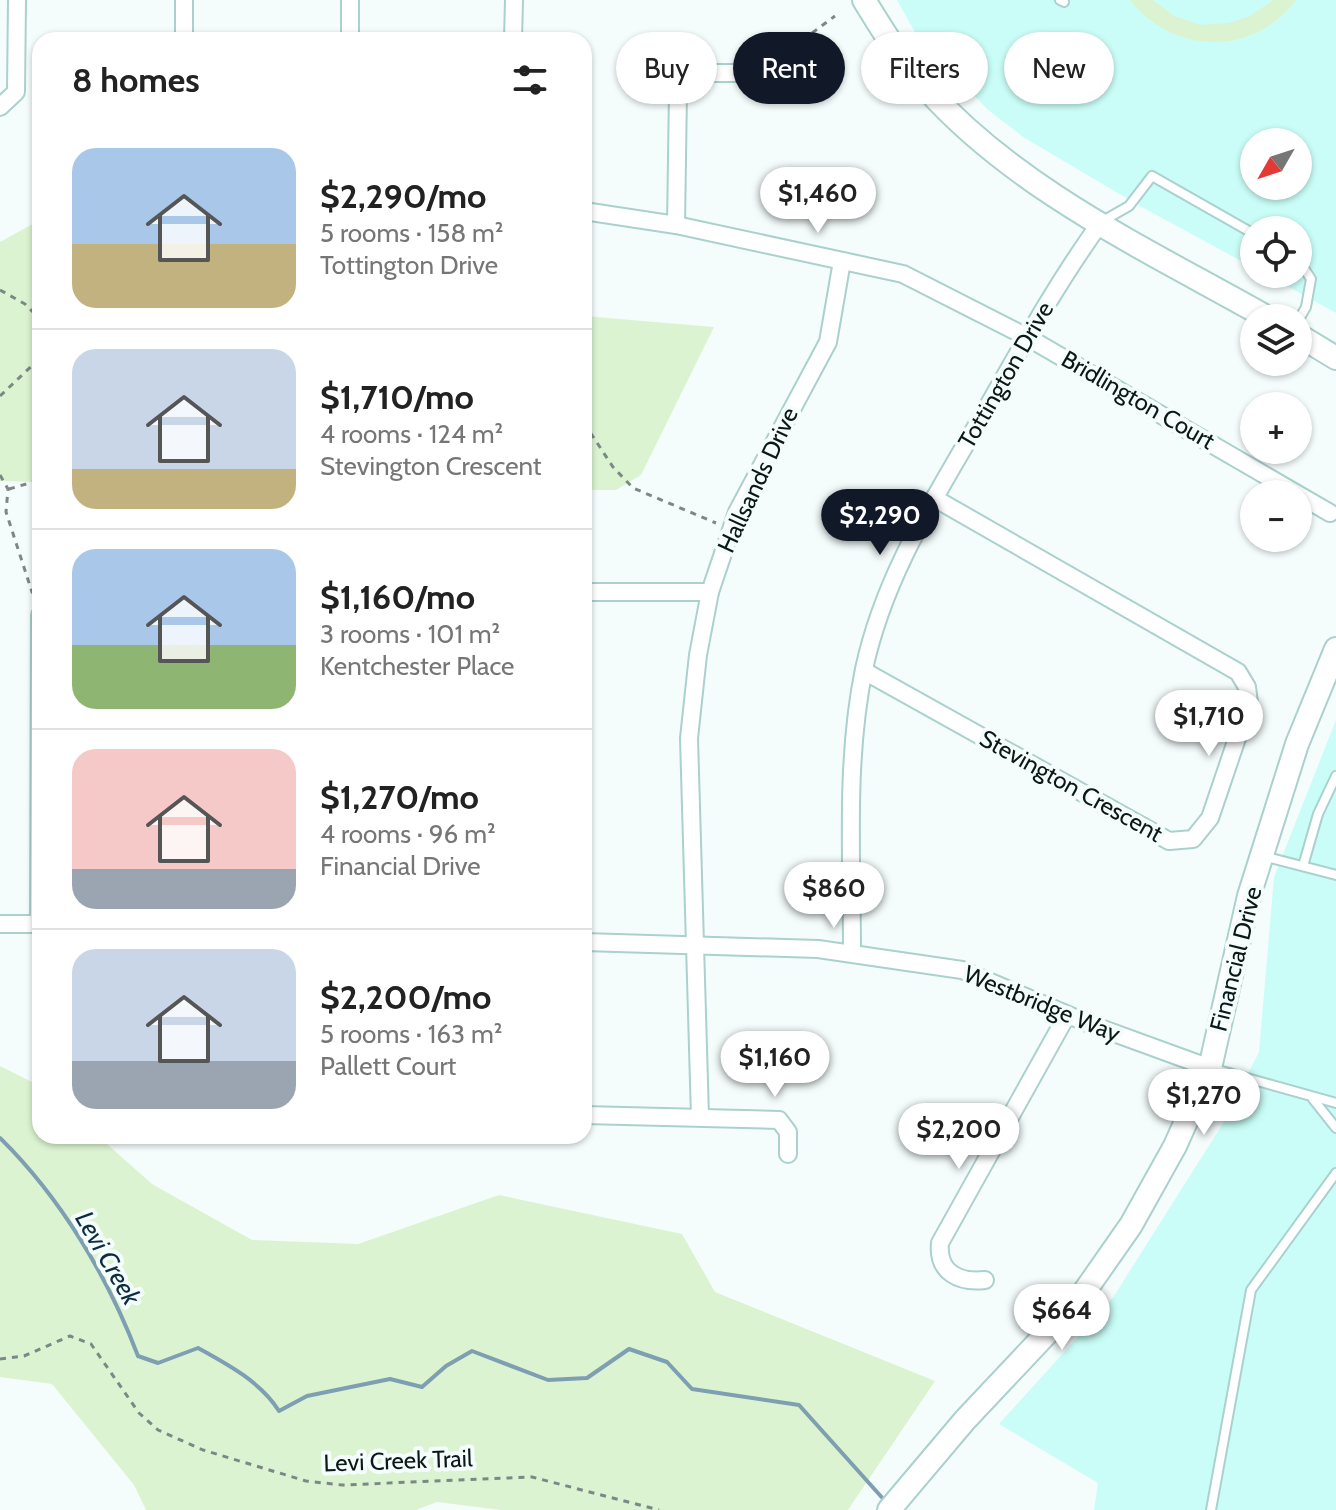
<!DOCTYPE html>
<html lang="en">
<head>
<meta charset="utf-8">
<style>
  :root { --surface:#fff; --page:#f2f2f2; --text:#222; --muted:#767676; --line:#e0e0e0; --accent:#111827 }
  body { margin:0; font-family:Cabin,sans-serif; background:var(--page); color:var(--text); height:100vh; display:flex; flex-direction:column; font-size:30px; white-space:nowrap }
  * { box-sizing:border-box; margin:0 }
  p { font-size:26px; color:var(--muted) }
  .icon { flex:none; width:44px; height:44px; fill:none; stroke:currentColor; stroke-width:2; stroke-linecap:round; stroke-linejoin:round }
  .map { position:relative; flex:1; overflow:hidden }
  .panel { position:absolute; left:32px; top:32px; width:560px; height:1112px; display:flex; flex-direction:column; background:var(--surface); border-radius:24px; box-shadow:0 2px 6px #0004 }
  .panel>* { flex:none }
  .hud { position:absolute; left:616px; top:32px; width:600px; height:72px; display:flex; gap:16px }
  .needle { width:52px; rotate:231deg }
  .buttons { position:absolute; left:1240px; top:128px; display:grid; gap:16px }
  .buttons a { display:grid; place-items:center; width:72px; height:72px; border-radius:50%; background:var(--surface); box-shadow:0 2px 6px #0004; font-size:40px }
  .price { position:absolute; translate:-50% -68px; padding:0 18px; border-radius:28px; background:#fff; color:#222; font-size:26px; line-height:52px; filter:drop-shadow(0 2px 4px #0008) }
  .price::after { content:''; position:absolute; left:50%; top:48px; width:24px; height:18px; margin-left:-12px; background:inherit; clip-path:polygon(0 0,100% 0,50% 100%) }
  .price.current { background:var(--accent); color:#fff }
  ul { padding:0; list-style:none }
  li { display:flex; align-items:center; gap:24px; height:200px; padding:0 40px }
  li+li { border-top:2px solid var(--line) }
  li span { display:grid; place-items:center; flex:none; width:224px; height:160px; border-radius:24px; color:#555 }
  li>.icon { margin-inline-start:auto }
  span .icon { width:96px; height:96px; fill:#fffc; stroke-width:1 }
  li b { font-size:34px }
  h2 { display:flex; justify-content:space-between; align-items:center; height:96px; padding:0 40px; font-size:34px }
  .tag { padding:0 28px; border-radius:36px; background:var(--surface); box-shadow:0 2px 6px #0004; font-size:28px; line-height:72px }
  .tag.current { background:var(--accent); color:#fff }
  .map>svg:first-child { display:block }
  .built { fill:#cafdf7; fill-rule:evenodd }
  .green { fill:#dcf3d1 }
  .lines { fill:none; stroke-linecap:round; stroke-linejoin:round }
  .stream { stroke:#7e9eb2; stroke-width:4 }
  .lane-casing { stroke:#aad1cd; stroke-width:12 }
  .street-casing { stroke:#aad1cd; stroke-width:20 }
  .secondary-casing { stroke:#aad1cd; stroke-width:26 }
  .path { stroke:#7c8886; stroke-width:3; stroke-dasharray:6 6; stroke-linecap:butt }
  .lane { stroke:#fff; stroke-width:8 }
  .street { stroke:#fff; stroke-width:16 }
  .secondary { stroke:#fff; stroke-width:22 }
  .labels { text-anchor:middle; stroke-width:8; stroke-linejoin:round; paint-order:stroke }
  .street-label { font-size:24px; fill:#0a1917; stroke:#f5fdfc }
  .water-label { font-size:26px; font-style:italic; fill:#0c2d41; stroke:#f5fdfc }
</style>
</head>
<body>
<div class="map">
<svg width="1336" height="1510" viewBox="0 0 1336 1510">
  <rect width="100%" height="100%" fill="#f5fdfc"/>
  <g class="built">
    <path d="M897,0H1336V313L1265,274H1298V230H1254V268L1138,205L1023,137L987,109L916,34ZM1254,142H1298V186H1254Z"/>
    <polygon points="1336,720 1336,1510 1094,1510 1098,1483 999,1424 1112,1299 1222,1125 1259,1052 1274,877"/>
  </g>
  <g class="green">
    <path d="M1130,0H1153L1174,16L1201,25L1229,23L1250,16L1273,0H1296C1253,57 1173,55 1130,0Z"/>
    <polygon points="40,220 40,482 0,481 0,242"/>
    <polygon points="584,316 714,327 641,475 616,490 584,490"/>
    <polygon points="0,1066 40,1086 40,1136 98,1136 152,1184 252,1240 358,1244 499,1195 682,1234 715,1292 935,1381 848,1510 501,1510 437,1502 416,1510 146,1510 134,1485 52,1384 0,1377"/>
  </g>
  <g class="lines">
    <path class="stream" d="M0,1138C61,1198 108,1277 138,1356L158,1363L198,1348C227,1364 261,1382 279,1411L307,1396L390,1379L422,1387L446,1366L472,1351L548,1380L587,1378L629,1349L667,1362L692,1389L799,1405L886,1502"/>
    <defs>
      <g id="lane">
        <polyline points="1060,0 1064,2"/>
        <polyline points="1101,222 1129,206 1152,176 1254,234"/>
        <polyline points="1298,259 1311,279 1306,307 1298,321"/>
        <polyline points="1263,856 1336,875"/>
        <polyline points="1303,866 1318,814 1336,776"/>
        <polyline points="1211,1068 1336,1103"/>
        <polyline points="1313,1099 1336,1128"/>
        <polyline points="1211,1510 1251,1290 1336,1173"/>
      </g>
      <g id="street">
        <polyline points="184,0 184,40"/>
        <polyline points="350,40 350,0"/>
        <polyline points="513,40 514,0"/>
        <polyline points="0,107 16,92 17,0"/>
        <polyline points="584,211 676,225 903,274 1027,337 1330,513"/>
        <polyline points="676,225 678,91 683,73 783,73 816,68"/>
        <polyline points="584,592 710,592"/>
        <polyline points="864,671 1169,841 1193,839 1210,818 1249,703 1247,687 1238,672 934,498"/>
        <polyline points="0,924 40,924"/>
        <polyline points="39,924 40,615"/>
        <polyline points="584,942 818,949 962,970 1092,1025 1210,1068"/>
        <path d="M852,953C852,859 845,761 864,669C884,576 934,499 981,418C1019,352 1056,284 1101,222"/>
        <polyline points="584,1115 779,1120 788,1132 788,1154"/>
        <polyline points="700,1117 689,738 698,655 710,592 737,512 828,342 842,261"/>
        <path d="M985,1280C960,1283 937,1273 940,1243L1067,1015"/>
      </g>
      <g id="secondary">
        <path d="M864,0C883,31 902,62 927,89C1018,191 1152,252 1268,318"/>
        <polyline points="1298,335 1336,358"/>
        <polyline points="889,1510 965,1420 1080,1298 1131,1225 1175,1146 1210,1068 1249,896 1297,744 1336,649"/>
      </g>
    </defs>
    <use href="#lane" class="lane-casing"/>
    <use href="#street" class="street-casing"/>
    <use href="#secondary" class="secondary-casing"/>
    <g class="path">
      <polyline points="787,57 789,50 835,16"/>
      <polyline points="0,290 25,304 40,319"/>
      <polyline points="0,396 40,358"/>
      <polyline points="584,423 613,467 633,488 716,523"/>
      <polyline points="0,475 8,489 6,512 32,592 40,599"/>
      <polyline points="9,489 40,480"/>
      <polyline points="0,1359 24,1356 70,1336 91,1344 139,1413 158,1430 203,1450 306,1481 342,1485 532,1477 659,1510"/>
    </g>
    <use href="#lane" class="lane"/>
    <use href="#street" class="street"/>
    <use href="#secondary" class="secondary"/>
  </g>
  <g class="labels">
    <g class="street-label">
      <text transform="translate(1006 375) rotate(-60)" y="8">Tottington Drive</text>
      <text transform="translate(1138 400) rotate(30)" y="8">Bridlington Court</text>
      <text transform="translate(758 480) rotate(-65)" y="8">Hallsands Drive</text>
      <text transform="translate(1071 786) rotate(29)" y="8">Stevington Crescent</text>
      <text transform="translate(1236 959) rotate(-76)" y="8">Financial Drive</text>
      <text transform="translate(1042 1004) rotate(22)" y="8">Westbridge Way</text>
      <text transform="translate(398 1461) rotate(-2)" y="8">Levi Creek Trail</text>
    </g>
    <g class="water-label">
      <text transform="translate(108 1258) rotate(60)" y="9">Levi Creek</text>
    </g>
  </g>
</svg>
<div class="buttons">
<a><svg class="needle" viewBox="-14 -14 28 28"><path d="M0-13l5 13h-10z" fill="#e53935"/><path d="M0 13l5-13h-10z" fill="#767676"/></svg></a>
<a><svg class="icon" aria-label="locate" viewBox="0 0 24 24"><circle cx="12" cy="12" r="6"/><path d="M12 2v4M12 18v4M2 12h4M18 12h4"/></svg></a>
<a><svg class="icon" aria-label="layers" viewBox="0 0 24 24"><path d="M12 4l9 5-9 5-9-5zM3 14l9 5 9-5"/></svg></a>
<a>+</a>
<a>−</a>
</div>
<b class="price" style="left:818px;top:235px">$1,460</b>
<b class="price current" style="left:880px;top:557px">$2,290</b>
<b class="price" style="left:1209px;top:758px">$1,710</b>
<b class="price" style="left:834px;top:930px">$860</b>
<b class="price" style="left:775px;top:1099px">$1,160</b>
<b class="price" style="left:1204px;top:1137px">$1,270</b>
<b class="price" style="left:959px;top:1171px">$2,200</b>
<b class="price" style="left:1062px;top:1352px">$664</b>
<div class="hud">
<a class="tag">Buy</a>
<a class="tag current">Rent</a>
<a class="tag">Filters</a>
<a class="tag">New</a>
</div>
<section class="panel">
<h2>8 homes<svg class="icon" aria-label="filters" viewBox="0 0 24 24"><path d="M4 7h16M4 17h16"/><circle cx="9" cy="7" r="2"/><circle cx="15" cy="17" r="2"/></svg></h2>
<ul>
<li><span style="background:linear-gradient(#a9c7e8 60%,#c2b280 0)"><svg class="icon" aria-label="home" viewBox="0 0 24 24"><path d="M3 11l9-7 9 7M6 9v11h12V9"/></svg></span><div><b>$2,290/mo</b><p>5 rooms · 158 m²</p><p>Tottington Drive</p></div></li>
<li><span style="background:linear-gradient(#c9d6e8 75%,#c2b280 0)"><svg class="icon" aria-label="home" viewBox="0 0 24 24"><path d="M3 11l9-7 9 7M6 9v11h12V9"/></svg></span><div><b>$1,710/mo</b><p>4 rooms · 124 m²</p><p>Stevington Crescent</p></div></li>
<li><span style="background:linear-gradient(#a9c7e8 60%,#8fb573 0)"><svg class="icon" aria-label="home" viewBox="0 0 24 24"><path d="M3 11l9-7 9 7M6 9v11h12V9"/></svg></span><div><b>$1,160/mo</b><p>3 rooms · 101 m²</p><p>Kentchester Place</p></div></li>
<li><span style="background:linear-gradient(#f6c9c9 75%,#9aa5b1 0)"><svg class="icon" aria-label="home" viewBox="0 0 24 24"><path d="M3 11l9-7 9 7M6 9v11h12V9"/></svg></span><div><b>$1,270/mo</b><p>4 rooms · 96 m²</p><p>Financial Drive</p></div></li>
<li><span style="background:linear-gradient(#c9d6e8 70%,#9aa5b1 0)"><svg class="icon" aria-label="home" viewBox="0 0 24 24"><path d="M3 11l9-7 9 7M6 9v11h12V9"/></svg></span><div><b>$2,200/mo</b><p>5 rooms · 163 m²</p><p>Pallett Court</p></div></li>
</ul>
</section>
</div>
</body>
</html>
